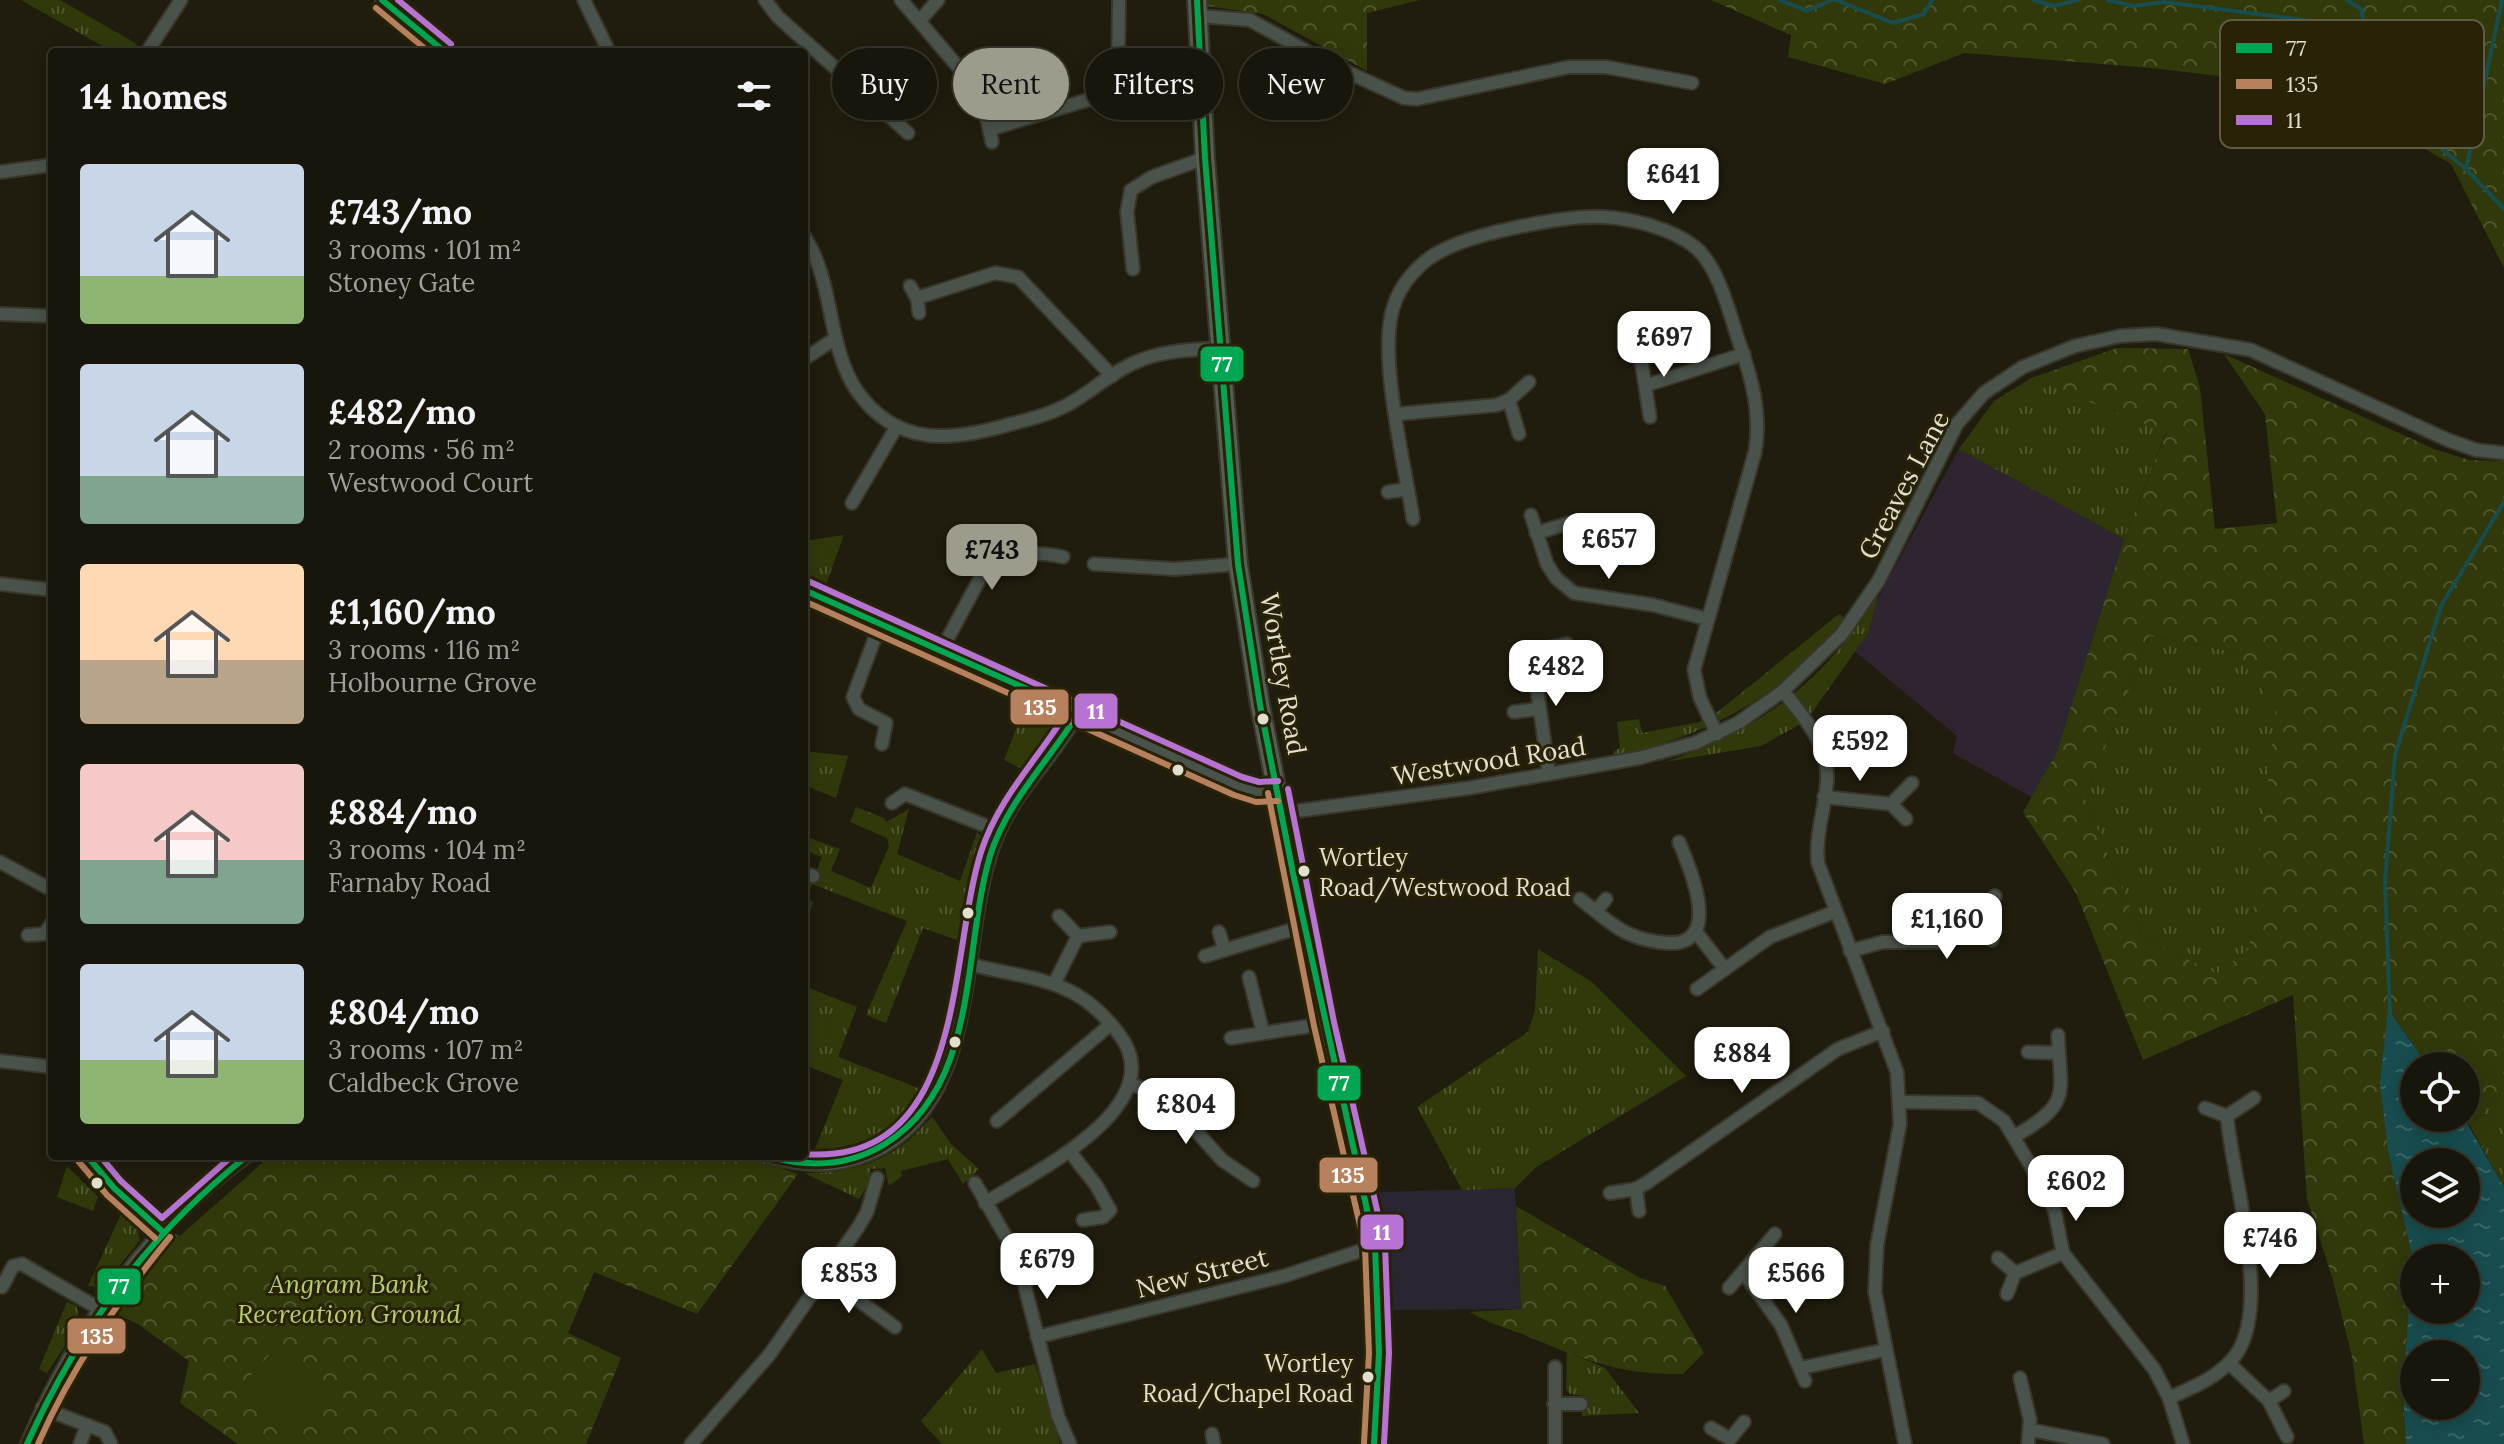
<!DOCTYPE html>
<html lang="en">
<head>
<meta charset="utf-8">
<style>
  :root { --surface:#18160a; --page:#211f13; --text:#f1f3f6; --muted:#9f9f9c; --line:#36352b; --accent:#9d9b8b }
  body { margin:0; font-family:Lora,serif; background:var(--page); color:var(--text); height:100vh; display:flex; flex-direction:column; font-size:30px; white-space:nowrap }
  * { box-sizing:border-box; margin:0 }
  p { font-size:26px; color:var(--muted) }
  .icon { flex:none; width:44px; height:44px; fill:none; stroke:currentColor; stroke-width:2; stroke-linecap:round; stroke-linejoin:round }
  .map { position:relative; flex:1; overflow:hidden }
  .panel { position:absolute; left:48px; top:48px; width:760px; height:1112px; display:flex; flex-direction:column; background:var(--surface); border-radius:8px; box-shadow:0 4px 20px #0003,0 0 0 2px var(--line) }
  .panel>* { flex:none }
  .guide { position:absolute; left:832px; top:48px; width:760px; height:72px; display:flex; gap:16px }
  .buttons { position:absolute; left:2400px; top:1052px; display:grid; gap:16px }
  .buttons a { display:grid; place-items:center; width:80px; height:80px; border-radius:50%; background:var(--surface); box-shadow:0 4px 20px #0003,0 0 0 2px var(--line); font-size:40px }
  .price { position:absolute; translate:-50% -68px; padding:0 18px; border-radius:16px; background:#fff; color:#222; font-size:26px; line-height:52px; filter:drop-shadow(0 2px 4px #0008) }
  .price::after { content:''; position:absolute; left:50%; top:48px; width:24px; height:18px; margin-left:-12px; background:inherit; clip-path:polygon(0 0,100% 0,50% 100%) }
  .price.active { background:var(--accent); color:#111 }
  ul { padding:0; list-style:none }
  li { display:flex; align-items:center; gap:24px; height:200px; padding:0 32px }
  li span { display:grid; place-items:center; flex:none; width:224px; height:160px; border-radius:8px; color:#555 }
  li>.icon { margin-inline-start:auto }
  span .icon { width:96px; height:96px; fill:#fffc; stroke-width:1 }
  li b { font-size:34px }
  h2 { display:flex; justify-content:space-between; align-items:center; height:96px; padding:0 32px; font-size:34px }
  .chip { padding:0 28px; border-radius:36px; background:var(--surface); box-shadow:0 4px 20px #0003,0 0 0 2px var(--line); font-size:28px; line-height:72px }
  .chip.active { background:var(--accent); color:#111 }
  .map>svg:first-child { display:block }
  .industrial { fill:#2e2530 }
  .education { fill:#2a2631 }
  .grass { fill:url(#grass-tufts) }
  .forest { fill:url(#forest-crowns); fill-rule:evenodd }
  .garden { fill:#31390b }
  .water { fill:url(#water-ripples); fill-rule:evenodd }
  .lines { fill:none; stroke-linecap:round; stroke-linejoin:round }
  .stream { stroke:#184d4f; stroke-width:4 }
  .street-casing { stroke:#39372b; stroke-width:16 }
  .secondary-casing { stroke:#39372b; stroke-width:22 }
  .street { stroke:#4a534b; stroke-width:12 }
  .secondary { stroke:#535e55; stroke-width:18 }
  .bus-1-casing { stroke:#282306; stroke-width:12 }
  .bus-2-casing { stroke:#282306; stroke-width:12 }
  .bus-3-casing { stroke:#282306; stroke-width:12 }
  .bus-1 { stroke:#00a651; stroke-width:6 }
  .bus-2 { stroke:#b6815c; stroke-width:6 }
  .bus-3 { stroke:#b673d3; stroke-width:6 }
  .bus-dot { fill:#e1dfce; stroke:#282306; stroke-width:3 }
  .labels { text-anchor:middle; stroke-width:6; stroke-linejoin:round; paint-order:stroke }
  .bus-label { font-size:24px; fill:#e1dfce; stroke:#282306; text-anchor:start }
  .street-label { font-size:26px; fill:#e1dfce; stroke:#282306 }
  .park-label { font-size:26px; font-style:italic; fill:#b7ce6a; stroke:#282306 }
  .key { fill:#282306; stroke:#605b42; stroke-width:2 }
  .key-label { font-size:22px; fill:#e1dfce }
  .line-badge { stroke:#282306; stroke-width:3 }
  .badge-label { font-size:22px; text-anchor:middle; font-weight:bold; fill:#fff }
</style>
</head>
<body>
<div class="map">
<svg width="2504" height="1444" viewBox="0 0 2504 1444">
  <defs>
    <pattern id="grass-tufts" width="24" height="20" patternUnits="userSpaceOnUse" patternTransform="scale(2)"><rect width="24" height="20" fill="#31390b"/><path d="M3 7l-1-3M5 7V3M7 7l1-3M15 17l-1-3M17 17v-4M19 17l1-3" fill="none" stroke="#4f552d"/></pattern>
    <pattern id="forest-crowns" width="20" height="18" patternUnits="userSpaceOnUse" patternTransform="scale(2)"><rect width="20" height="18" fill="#31390b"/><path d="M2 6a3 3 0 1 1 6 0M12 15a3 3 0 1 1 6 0" fill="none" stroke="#4f552d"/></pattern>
    <pattern id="water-ripples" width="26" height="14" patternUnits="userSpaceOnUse" patternTransform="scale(2)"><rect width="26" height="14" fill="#184d4f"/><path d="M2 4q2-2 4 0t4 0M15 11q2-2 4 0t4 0" fill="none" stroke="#396667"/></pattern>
  </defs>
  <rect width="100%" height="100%" fill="#201d0e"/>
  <polygon class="industrial" points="1959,449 2124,539 2056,754 2033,798 1953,753 1957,736 1851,648"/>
  <polygon class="education" points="1515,1188 1521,1309 1388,1310 1388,1245 1378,1192"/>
  <g class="grass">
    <polygon points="21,0 60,0 137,44 133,52 113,52"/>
    <polygon points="2031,378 2166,432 2124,539 1959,449 1994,401"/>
    <polygon points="844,535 825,587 804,576 804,541"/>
    <path d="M1879,592L1868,633L1806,721L1761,746L1665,762C1761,730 1827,680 1879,592Z"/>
    <path d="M1839,614L1844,618C1787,696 1705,736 1614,757V751L1620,748L1617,722L1639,719L1642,733L1699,722L1719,711Z"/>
    <polygon points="2149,636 2235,652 2277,708 2249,950 2216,974 2142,936 2085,799"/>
    <polygon points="1027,701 1045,708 1054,727 1049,741 1022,769 1004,760"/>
    <polygon points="804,751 848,756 836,798 804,785"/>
    <polygon points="856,807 884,818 886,822 909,809 897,854 960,881 977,832 988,842 965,922 965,943 923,928 886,1023 866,1015 907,921 812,884 807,898 813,902 804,930 804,881 812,883 822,857 804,850 804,836 840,849 831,871 871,888 889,846 887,838 850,822"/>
    <polygon points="1538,949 1592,982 1686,1076 1535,1168 1515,1188 1462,1190 1417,1107 1528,1032 1535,1010"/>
    <path d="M804,986L857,1007L838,1057L926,1091C902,1135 861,1155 813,1154L843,1080L804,1065Z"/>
    <polygon points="2504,1091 2504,1187 2470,1126"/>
    <path d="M932,1117L952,1145L979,1169L963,1184L948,1159L901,1171L902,1176L889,1186L885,1168L870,1169L868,1185L859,1199L804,1173C840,1174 876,1166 905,1143C915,1136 923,1125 932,1117Z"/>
    <polygon points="67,1166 98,1197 93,1211 57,1197"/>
    <polygon points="123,1210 135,1223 140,1240 102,1287 88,1286"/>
    <polygon points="67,1302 77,1306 79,1324 47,1373 39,1369"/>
    <polygon points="982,1349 996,1373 1035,1364 1060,1444 942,1444 921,1421"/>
    <polygon points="1567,1352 1605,1368 1639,1413 1582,1416 1583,1396 1570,1394 1566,1389"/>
  </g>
  <g class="forest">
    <polygon points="1203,0 1420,0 1367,13 1367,71 1263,14 1207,6"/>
    <polygon points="1711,0 2504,0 2504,268 2451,164 2319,88 2152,68 1964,53 1885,84 1788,57 1791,35"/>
    <path d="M2117,348L2188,349L2200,388L2215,529L2277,523L2265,414L2224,354L2434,449L2469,460L2504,461V1091L2470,1126L2464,1118L2466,1066H2428L2389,1010L2388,1151L2412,1254L2403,1394L2406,1444H2364L2352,1357L2332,1277L2307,1199L2293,995L2143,1060L2076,893L2023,812L2056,754L2124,539L2166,433L2031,378ZM2149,636L2235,652L2276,708L2249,949L2216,974L2142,936L2085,799Z"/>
    <polygon points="270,1156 748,1156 798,1174 697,1314 594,1272 568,1333 621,1358 586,1444 238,1444 180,1403 189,1361 138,1324 108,1310 175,1234 180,1236"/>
    <path d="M1516,1206L1640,1278L1665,1286L1704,1353L1683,1374C1619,1375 1585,1360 1527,1336C1507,1328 1489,1324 1470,1312L1521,1309Z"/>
  </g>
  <polygon class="garden" points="278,1346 333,1393 280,1437 244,1382"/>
  <path class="water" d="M2388,1009L2428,1066H2414V1118H2464L2504,1187V1444H2406L2403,1394L2412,1255L2388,1151L2380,1083ZM2414,1162H2466V1214H2414ZM2414,1258H2466V1310H2414ZM2414,1354H2466V1406H2414Z"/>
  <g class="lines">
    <g class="stream">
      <polyline points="1780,0 1807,11 1832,0"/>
      <polyline points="1836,0 1893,23 1924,14 1932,0"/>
      <polyline points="2033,0 2054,6 2078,0"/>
      <polyline points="2108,0 2133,6 2165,2 2326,23 2351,60 2374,69"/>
      <polyline points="2347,0 2361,9 2374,69 2388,104 2466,169 2504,209"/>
      <polyline points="2466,169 2502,0"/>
      <polyline points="2390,1014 2385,882 2395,755 2441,606 2504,502"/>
    </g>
    <defs>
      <g id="street">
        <polyline points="382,0 445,52"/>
        <polyline points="584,0 609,52"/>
        <polyline points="765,0 778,17 908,133"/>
        <polyline points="901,0 977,89 984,105 992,142"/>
        <polyline points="1199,16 1250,20 1330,64 1404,98 1417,99 1569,67 1606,67 1692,83"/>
        <polyline points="921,19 938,0"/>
        <polyline points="147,52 181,0"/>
        <polyline points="991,129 1114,92 1118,77 1119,0"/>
        <polyline points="0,172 52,165"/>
        <path d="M804,236C835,282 826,345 857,391C897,448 953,441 1011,424C1031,419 1051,414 1069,404C1092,391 1112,372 1136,362C1163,350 1192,350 1220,348"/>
        <polyline points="1133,269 1127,212 1131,190 1152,177 1205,158"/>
        <polyline points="910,286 917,298 919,313"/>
        <polyline points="917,298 995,273 1018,277 1112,376"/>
        <polyline points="0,314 52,316"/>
        <polyline points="1639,347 1650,417"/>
        <polyline points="804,359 836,338"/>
        <polyline points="1647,385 1744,354"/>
        <polyline points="1509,400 1519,434"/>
        <polyline points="1397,414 1497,405 1509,400 1529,382"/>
        <polyline points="1388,492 1408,489"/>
        <polyline points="852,503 897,426"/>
        <polyline points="1531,515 1547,564 1556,578 1574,593 1653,605 1707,619"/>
        <path d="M1413,519C1405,465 1378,358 1393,308C1400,284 1420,261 1443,250C1475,233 1566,215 1603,217C1631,218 1673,229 1695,247C1718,266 1729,311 1738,339C1751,375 1762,414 1755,452L1694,670L1700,698L1717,734"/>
        <polyline points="1536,533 1570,523"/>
        <polyline points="1094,564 1175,569 1238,564"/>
        <polyline points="0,584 52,590"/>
        <polyline points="804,590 1238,786 1258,792 1278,791"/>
        <polyline points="880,624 853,697 859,709 886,723 882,744"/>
        <path d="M941,651L984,571C1009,551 1034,551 1063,557"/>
        <path d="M1783,691C1804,717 1829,745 1827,781C1825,810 1815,834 1818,863L1897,1072L1900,1124L1877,1245L1875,1292L1905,1444"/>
        <polyline points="1514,712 1537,709"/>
        <polyline points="1549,774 1533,660 1542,649 1567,644"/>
        <polyline points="1824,797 1891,804 1906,819"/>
        <polyline points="892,803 905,794 999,831"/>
        <polyline points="1891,804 1912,783"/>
        <polyline points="1282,813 1469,788 1639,758 1695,743 1738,723 1783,691 1842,634 1879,580 1957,424 1984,393 2023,367 2075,346 2120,336 2156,334 2251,350 2448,440 2476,450 2504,453"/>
        <polyline points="0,862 52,890"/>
        <polyline points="804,873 813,876"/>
        <path d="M1580,899C1595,910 1609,924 1625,932C1639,939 1653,942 1668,943C1723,946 1691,870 1679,842"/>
        <polyline points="1596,911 1606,899"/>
        <polyline points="1978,926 1992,940"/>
        <polyline points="1219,932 1224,948"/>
        <polyline points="1696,932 1724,968"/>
        <polyline points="28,935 44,934 52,923"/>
        <polyline points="1078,936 1110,932"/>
        <polyline points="1850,951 1883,942 1946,942 1986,920 1995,896"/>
        <polyline points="1205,956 1304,926"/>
        <path d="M969,964C1001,973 1033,975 1063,988C1087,998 1104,1014 1119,1034C1174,1106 1033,1173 985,1203"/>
        <polyline points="1249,977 1263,1033"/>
        <polyline points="1054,984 1078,936 1059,916"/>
        <polyline points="1697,989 1770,937 1834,912"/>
        <polyline points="1231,1038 1324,1024"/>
        <polyline points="2028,1052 2059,1053"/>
        <polyline points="0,1061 52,1067"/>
        <polyline points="1130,1084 1165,1096 1222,1160 1253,1181"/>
        <polyline points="1901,1102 1978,1103 2004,1121 2047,1193 2055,1212 2063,1253 2154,1369 2169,1398 2183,1444"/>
        <polyline points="2205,1108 2227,1116"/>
        <polyline points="997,1121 1111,1024"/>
        <path d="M2015,1136C2073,1103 2060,1094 2058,1035"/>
        <polyline points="1070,1152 1096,1185 1110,1210 1103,1217 1083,1220"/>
        <polyline points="87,1156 114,1188 162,1231"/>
        <path d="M768,1156C802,1167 836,1168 869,1154C979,1108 960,952 990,856C1010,791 1048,768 1079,712"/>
        <polyline points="975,1183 1017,1256 1058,1416 1070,1444"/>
        <polyline points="1636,1189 1639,1211"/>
        <polyline points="1610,1193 1636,1189 1648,1182 1838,1049 1883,1031"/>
        <polyline points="1998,1258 2015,1273 2007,1294"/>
        <polyline points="1744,1273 1781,1325 1805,1381"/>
        <polyline points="2015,1273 2063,1253"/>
        <polyline points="824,1275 895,1327"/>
        <polyline points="2,1287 13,1266 22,1264 98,1308"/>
        <polyline points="1729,1288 1775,1234"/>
        <polyline points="1037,1337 1284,1276 1375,1246"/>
        <polyline points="2229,1363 2269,1401 2287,1437"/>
        <polyline points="1555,1367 1555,1444"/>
        <polyline points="1801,1368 1885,1350"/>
        <polyline points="2020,1378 2030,1420 2028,1444"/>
        <path d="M2169,1398C2193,1387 2219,1377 2235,1356C2273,1305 2232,1178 2227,1116L2254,1098"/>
        <polyline points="2269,1401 2284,1391"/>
        <polyline points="1554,1404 1581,1404"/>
        <polyline points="42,1408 105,1432 111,1444"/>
        <polyline points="1711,1428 1730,1439 1744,1422"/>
        <polyline points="2031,1430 2103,1444"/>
        <polyline points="1212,1434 1214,1444"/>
        <path d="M27,1444C74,1330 147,1229 247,1156"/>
        <polyline points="80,1444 87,1425"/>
        <polyline points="691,1444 770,1354 859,1226 867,1212 877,1178"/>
      </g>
      <polyline id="secondary" points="1197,0 1205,158 1238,564 1260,705 1293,873 1375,1246 1379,1353 1374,1444"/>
    </defs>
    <use href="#street" class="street-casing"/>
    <use href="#secondary" class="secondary-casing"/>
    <use href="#street" class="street"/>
    <use href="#secondary" class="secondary"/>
    <defs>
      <g id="bus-1">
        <polyline points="382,0 445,52"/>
        <polyline points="1197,0 1205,158 1238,564 1260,705 1293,873 1375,1246 1379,1353 1374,1444"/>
        <polyline points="87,1156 114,1188 162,1231"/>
        <path d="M768,1156C809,1168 848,1167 885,1144C980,1085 962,951 990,856C1007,801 1050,760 1079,712L804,590"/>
        <path d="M27,1444C79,1329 148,1235 247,1156"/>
      </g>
      <g id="bus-2">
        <polyline points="376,8 429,52"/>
        <polyline points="804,601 1234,795 1256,802 1278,801"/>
        <polyline points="1268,793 1314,1026 1365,1247 1369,1353 1364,1443"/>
        <polyline points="79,1162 107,1195 155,1238"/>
        <path d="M38,1444C72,1367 117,1302 170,1237"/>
      </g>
      <g id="bus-3">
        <polyline points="398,0 451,44"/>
        <polyline points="808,581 1242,777 1259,782 1278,781"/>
        <polyline points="1288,789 1334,1022 1385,1245 1389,1353 1384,1444"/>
        <path d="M804,1154C968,1167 948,955 981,852C999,796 1041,756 1070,707"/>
        <polyline points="100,1156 121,1181 162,1218 232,1156"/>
      </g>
    </defs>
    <use href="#bus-1" class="bus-1-casing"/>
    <use href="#bus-2" class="bus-2-casing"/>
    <use href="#bus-3" class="bus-3-casing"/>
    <use href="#bus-1" class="bus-1"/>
    <use href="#bus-2" class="bus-2"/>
    <use href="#bus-3" class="bus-3"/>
  </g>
  <g class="bus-dot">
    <circle cx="1263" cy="719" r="7"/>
    <circle cx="1178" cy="770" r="7"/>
    <circle cx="1304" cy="871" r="7"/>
    <circle cx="968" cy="913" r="7"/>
    <circle cx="955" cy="1042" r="7"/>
    <circle cx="97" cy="1183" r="7"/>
    <circle cx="1368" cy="1377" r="7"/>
  </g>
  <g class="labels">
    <g class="bus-label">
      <text x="1319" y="866">Wortley<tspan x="1319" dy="30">Road/Westwood Road</tspan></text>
      <text x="1353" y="1372" text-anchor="end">Wortley<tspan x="1353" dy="30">Road/Chapel Road</tspan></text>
    </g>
    <g class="street-label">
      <text transform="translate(1904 485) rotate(-62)" y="9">Greaves Lane</text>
      <text transform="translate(1283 674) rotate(80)" y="9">Wortley Road</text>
      <text transform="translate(1489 761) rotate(-9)" y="9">Westwood Road</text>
      <text transform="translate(1202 1273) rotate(-14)" y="9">New Street</text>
    </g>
    <g class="park-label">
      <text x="349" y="1293">Angram Bank<tspan x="349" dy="30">Recreation Ground</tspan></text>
    </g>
  </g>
  <rect x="2220" y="20" width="264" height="128" rx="12" class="key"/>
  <rect x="2236" y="43" width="36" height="10" fill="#00a651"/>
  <rect x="2236" y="79" width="36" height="10" fill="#b6815c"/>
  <rect x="2236" y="115" width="36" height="10" fill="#b673d3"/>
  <g class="key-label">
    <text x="2286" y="56">77</text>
    <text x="2286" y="92">135</text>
    <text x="2286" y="128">11</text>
  </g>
  <g class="line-badge">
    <rect x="1199" y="345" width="46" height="38" rx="8" fill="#00a651"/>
    <rect x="1009" y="688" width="61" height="38" rx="8" fill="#b6815c"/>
    <rect x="1073" y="692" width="46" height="38" rx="8" fill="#b673d3"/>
    <rect x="1316" y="1064" width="46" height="38" rx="8" fill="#00a651"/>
    <rect x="1318" y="1156" width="61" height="38" rx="8" fill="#b6815c"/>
    <rect x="1359" y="1213" width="46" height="38" rx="8" fill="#b673d3"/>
    <rect x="96" y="1267" width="46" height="39" rx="8" fill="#00a651"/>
    <rect x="66" y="1317" width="61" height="38" rx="8" fill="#b6815c"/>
  </g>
  <g class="badge-label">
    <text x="1222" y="372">77</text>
    <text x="1040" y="715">135</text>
    <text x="1096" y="719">11</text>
    <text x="1339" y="1091">77</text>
    <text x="1348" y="1183">135</text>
    <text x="1382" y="1240">11</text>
    <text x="119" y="1294">77</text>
    <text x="97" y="1344">135</text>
  </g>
</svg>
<div class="buttons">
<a><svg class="icon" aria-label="locate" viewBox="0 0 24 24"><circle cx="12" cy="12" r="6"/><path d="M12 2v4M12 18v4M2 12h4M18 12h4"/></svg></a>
<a><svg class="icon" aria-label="layers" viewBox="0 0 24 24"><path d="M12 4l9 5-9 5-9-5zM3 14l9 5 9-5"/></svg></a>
<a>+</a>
<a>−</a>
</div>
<b class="price" style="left:1673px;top:216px">£641</b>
<b class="price" style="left:1664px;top:379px">£697</b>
<b class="price" style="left:1609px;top:581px">£657</b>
<b class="price active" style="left:992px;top:592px">£743</b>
<b class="price" style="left:1556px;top:708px">£482</b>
<b class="price" style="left:1860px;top:783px">£592</b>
<b class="price" style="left:1947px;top:961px">£1,160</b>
<b class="price" style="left:1742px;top:1095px">£884</b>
<b class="price" style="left:1186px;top:1146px">£804</b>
<b class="price" style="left:2076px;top:1223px">£602</b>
<b class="price" style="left:2270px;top:1280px">£746</b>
<b class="price" style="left:1047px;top:1301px">£679</b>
<b class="price" style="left:849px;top:1315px">£853</b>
<b class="price" style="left:1796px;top:1315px">£566</b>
<div class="guide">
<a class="chip">Buy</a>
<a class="chip active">Rent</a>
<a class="chip">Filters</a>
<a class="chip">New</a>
</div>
<section class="panel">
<h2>14 homes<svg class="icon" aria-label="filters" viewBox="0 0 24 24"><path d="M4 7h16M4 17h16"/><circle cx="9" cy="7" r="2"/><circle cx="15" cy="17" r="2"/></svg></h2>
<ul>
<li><span style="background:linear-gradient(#c9d6e8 70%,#8fb573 0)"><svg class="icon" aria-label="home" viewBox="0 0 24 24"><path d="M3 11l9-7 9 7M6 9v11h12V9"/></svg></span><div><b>£743/mo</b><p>3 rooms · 101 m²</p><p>Stoney Gate</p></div></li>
<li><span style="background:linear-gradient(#c9d6e8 70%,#7fa58c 0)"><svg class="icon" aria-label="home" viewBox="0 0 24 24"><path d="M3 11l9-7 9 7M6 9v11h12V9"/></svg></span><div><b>£482/mo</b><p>2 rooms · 56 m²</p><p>Westwood Court</p></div></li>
<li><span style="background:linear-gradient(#ffd9b3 60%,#b9a48a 0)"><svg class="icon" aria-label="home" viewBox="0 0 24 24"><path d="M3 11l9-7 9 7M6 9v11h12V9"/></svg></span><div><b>£1,160/mo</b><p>3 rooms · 116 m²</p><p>Holbourne Grove</p></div></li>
<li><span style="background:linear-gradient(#f6c9c9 60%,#7fa58c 0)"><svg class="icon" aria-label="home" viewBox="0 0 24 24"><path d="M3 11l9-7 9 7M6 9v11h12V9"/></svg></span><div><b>£884/mo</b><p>3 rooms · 104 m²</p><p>Farnaby Road</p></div></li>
<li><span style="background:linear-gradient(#c9d6e8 60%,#8fb573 0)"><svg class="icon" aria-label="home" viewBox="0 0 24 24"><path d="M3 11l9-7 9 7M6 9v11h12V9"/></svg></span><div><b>£804/mo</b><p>3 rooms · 107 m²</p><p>Caldbeck Grove</p></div></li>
</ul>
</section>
</div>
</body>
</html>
